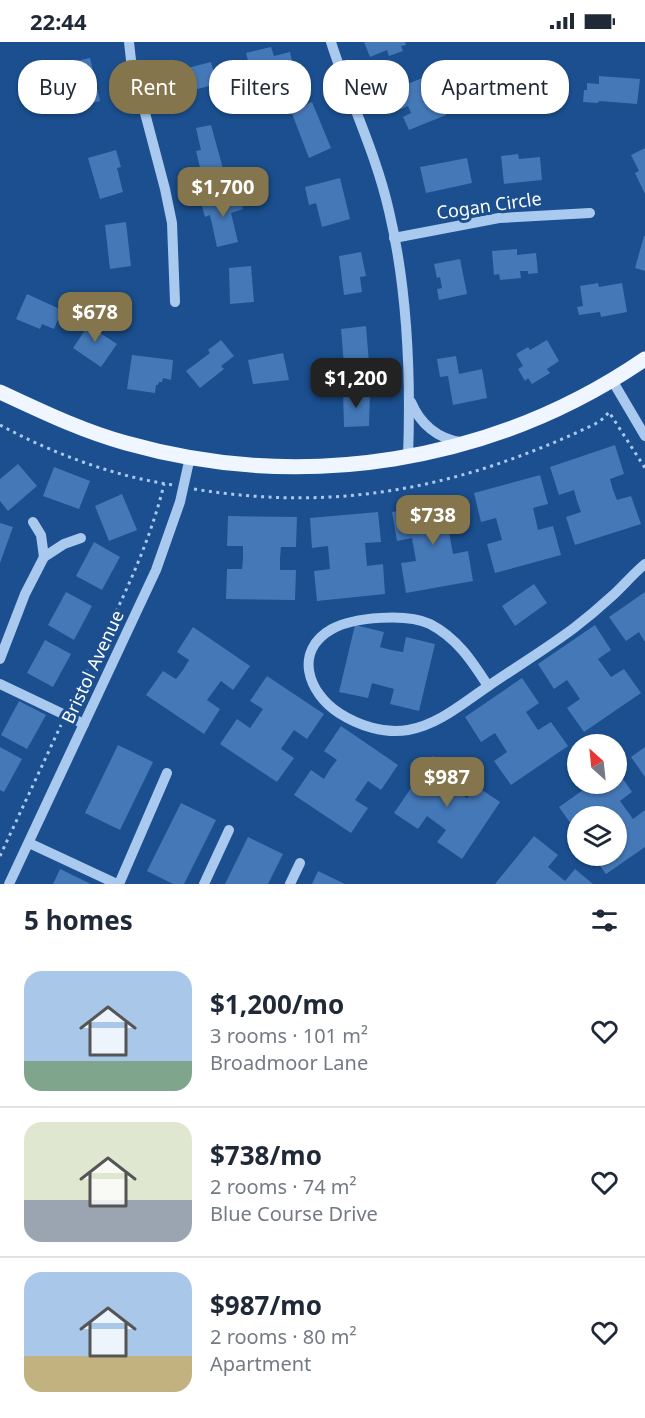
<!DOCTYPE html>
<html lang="en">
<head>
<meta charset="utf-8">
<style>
  :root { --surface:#fff; --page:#f2f2f3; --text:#1f2937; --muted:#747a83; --line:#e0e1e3; --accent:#84754c }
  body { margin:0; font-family:"Noto Sans",sans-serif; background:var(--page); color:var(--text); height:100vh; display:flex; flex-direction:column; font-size:22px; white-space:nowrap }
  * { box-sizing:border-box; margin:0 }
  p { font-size:20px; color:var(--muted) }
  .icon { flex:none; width:33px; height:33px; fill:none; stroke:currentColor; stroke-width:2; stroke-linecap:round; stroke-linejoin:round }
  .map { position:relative; height:842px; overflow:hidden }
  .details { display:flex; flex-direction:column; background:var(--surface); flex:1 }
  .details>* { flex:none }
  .top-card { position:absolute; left:18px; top:18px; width:609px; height:54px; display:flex; gap:12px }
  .needle { width:39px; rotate:333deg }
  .fabs { position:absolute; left:567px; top:692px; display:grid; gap:12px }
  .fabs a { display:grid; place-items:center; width:60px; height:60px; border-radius:50%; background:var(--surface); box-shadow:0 2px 4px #0004; font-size:30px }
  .price { position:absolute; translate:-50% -51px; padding:0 14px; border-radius:12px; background:var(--accent); color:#fff; font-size:20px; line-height:39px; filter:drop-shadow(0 2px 3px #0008) }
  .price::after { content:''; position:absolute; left:50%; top:36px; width:18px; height:14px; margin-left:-9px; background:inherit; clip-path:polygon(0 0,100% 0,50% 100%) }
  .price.current { background:#222; color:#fff }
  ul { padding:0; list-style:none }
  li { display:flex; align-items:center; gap:18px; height:150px; padding:0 24px }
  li+li { border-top:2px solid var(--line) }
  li span { display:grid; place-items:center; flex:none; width:168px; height:120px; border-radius:18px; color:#555 }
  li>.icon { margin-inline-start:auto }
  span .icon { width:72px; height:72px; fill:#fffc; stroke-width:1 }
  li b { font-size:26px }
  h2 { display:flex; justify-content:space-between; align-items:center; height:72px; padding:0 24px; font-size:26px }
  .pill { padding:0 21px; border-radius:24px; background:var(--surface); box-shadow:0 2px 4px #0004; font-size:21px; line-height:54px }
  .pill.current { background:var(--accent); color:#fff }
  .status { display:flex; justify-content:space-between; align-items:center; height:42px; padding:0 30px; background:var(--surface); direction:ltr }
  .status svg { height:16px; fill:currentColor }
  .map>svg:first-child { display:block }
  .building { fill:#4478b7 }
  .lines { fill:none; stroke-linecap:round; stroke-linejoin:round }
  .path { stroke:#a9c9ee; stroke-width:3; stroke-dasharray:3 4.5; stroke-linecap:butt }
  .minor { stroke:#a9c9ee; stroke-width:10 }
  .major { stroke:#f0f6ff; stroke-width:15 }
  .labels { text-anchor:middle; stroke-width:6; stroke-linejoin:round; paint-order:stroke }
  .street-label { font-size:18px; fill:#fff; stroke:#1b4f8f }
</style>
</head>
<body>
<div class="status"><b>22:44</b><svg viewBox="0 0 49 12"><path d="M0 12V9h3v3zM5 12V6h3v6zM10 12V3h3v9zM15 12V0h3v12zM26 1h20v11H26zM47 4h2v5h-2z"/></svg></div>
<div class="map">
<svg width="645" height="842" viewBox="0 0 645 842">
  <rect width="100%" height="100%" fill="#1b4f8f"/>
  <g class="building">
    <polygon points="364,0 405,0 406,3 401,4 403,9 389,14 387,8 370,15"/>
    <polygon points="271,5 274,14 290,10 294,28 252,35 246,11"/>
    <polygon points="90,16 100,59 79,64 75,50 71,51 64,22"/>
    <polygon points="211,20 217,42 182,51 176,29"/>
    <polygon points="547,25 558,45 526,61 515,41"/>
    <polygon points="443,31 448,43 446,44 450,54 440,58 446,73 409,88 403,75 411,71 408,64 394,70 385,49 389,48 388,45 403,38 405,43 432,32 433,35"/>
    <polygon points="599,34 640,37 637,62 599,59 598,61 583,60 584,48 587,48 587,41 599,42"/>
    <polygon points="312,60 331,106 309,116 291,69"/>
    <polygon points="211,83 225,134 203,138 196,109 201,108 196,86"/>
    <polygon points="645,106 645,152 635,131 639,129 631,113"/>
    <polygon points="116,108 121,125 117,126 123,150 100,157 88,116"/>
    <polygon points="518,112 519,117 540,115 542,138 504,142 501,114"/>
    <polygon points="467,116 472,141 426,151 420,125"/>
    <polygon points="340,136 350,177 322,185 316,161 309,163 305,145"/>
    <polygon points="239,152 243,167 231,171 238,200 217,205 210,173 205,175 201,161"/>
    <polygon points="126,180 131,224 110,227 105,183"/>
    <polygon points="644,194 645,194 645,229 635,226"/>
    <polygon points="517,207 517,213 536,211 538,231 528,232 528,229 520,229 521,236 500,238 499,232 494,233 492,209"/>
    <polygon points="361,210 366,234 360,235 362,250 344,253 339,214"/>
    <polygon points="460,217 467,252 439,258 437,247 442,246 440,235 437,236 434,222"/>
    <polygon points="251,224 254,260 230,262 229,226"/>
    <polygon points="598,241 599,245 622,241 627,270 601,275 600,270 579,273 577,265 583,264 580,244"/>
    <polygon points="27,252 62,268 54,287 42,282 40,287 16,277"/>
    <polygon points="94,275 106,283 100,291 117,302 101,325 73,306"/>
    <polygon points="366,284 369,321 344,323 341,287"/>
    <polygon points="221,298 234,314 221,324 224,327 200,346 186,329 210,311 208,308"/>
    <polygon points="547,298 559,319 547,327 550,331 532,342 528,336 525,339 518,327 523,324 516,312 528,305 530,308"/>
    <polygon points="283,311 289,338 253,342 248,318"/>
    <polygon points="132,313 173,318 171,338 163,336 162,340 159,340 158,343 156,343 155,351 127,347"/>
    <polygon points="456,314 459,332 482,327 487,356 453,363 448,334 440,335 437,317"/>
    <polygon points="370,349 369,384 344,385 343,350"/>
    <polygon points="615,403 624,432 610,437 613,448 617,458 631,454 641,482 575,503 566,475 581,470 577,459 574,448 559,453 550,425"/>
    <polygon points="18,422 37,444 8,469 0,459 0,437"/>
    <polygon points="54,425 90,439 79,467 43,454"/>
    <polygon points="540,433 548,462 533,466 538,488 553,484 561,513 495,531 487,502 502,498 496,476 481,480 474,451"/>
    <polygon points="122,452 137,488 109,499 95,464"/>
    <polygon points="460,458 465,487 449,490 453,512 468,509 473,539 406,551 401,521 416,519 412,496 397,499 392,470"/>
    <polygon points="378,470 381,500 365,501 366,512 367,524 383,522 385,552 317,559 314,529 330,527 329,516 328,504 312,506 310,476"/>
    <polygon points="228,474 297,475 296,505 281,505 280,516 280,528 296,528 295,558 226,557 227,527 242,527 243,516 243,504 227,504"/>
    <polygon points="0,481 13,485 0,521"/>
    <polygon points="94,500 120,515 102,548 76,534"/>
    <polygon points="534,542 547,561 515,584 502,564"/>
    <polygon points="66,550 92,564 74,598 48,583"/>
    <polygon points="645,550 645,600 639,590 626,599 609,575"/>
    <polygon points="355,583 384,590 380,605 391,608 403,610 406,595 435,602 419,669 390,662 394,647 372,641 368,656 339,650"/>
    <polygon points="595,583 611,608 598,617 611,635 624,627 641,651 584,690 567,666 580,657 574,648 567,638 554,647 538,622"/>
    <polygon points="193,585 250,624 233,648 221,639 207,658 220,667 204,692 146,653 163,629 176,637 183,628 189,618 177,610"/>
    <polygon points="45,598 71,612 53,645 27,631"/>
    <polygon points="267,634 324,672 307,697 294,688 287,698 281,707 294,716 277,740 220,702 237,677 250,686 263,667 250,659"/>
    <polygon points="522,636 539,661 526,670 538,688 551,680 568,704 511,743 494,719 507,710 495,691 481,700 465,675"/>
    <polygon points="19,659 46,673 27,707 1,693"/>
    <polygon points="341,684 398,723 381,748 368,739 355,758 368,766 351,791 294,753 311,728 324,737 330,727 337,718 324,709"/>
    <polygon points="118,703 153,720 120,788 85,771"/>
    <polygon points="0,705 22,717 4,750 0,748"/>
    <polygon points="645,705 645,735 631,715"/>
    <polygon points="433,714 457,731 449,744 467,756 476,744 500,760 462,817 437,800 446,788 427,774 418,787 394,771"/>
    <polygon points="616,727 632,750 620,759 633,777 645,768 645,805 606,832 592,813 616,813 616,774 578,774 578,788 576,789 559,765 593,741 616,741"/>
    <polygon points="181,761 216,778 184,842 173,842 147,829"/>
    <polygon points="534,794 558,813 548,825 565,839 575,827 593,842 495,842"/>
    <polygon points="248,795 283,812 268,842 225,842"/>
    <polygon points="60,827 91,842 53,842"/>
    <polygon points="318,829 345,842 312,842"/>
  </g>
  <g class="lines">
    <g class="path">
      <path d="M0,383C54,412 113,434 173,443"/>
      <path d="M194,447C340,471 463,445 595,382L604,376L609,370L645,426"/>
      <path d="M70,664C104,593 146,518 164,442"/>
      <polyline points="0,814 61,683"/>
    </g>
    <g class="minor">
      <polyline points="129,0 131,18 165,147 172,181 175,260"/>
      <path d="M331,0C349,57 376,111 389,169C408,249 411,334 408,416"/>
      <polyline points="394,196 499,176 590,171"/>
      <polyline points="612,338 645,394"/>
      <path d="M411,360C420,382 438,397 461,400"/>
      <polyline points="44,515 64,502 81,496"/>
      <polyline points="0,617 25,552 44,515 41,493 33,480"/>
      <polyline points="0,642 84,682"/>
      <path d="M488,644C472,619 457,596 430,582C407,571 354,575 332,587C293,609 308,651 339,671C359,684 385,692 408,688C438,683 463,661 487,645C516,625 546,607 574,586C587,576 600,565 612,554C623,544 633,532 645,522"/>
      <polyline points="29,801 117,842"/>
      <polyline points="9,842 156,528 180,460 190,415"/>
      <polyline points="119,842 167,731"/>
      <polyline points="204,842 229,788"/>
      <polyline points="290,842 300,821"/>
    </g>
    <path class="major" d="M0,350C41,369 82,389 126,401C303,451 493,421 645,317"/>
  </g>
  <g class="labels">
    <g class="street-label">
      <text transform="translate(489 164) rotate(-8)" y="6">Cogan Circle</text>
      <text transform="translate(93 625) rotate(-65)" y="6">Bristol Avenue</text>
    </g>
  </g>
</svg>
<div class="fabs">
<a><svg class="needle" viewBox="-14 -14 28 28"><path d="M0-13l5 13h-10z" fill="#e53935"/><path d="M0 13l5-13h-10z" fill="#747a83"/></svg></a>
<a><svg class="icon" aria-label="layers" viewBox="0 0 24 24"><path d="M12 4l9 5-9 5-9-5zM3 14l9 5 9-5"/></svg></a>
</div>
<b class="price" style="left:223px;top:176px">$1,700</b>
<b class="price" style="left:95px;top:301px">$678</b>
<b class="price current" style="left:356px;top:367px">$1,200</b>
<b class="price" style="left:433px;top:504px">$738</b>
<b class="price" style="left:447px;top:766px">$987</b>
<div class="top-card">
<a class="pill">Buy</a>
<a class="pill current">Rent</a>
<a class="pill">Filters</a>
<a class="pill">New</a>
<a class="pill">Apartment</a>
</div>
</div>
<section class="details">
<h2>5 homes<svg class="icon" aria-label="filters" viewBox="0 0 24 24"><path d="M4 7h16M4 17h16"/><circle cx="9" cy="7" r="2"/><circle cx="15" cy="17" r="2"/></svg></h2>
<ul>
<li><span style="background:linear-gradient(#a9c7e8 75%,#7fa58c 0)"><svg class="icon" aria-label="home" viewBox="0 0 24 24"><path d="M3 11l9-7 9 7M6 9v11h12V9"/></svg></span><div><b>$1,200/mo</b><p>3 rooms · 101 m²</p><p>Broadmoor Lane</p></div><svg class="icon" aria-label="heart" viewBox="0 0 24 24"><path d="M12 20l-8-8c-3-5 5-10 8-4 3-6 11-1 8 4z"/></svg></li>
<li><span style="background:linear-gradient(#dfe7d0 65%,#9aa5b1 0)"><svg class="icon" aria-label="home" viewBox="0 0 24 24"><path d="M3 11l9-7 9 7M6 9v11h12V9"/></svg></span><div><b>$738/mo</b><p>2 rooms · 74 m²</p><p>Blue Course Drive</p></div><svg class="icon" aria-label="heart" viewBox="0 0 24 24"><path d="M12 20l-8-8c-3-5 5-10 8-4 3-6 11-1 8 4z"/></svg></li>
<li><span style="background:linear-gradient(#a9c7e8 70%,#c2b280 0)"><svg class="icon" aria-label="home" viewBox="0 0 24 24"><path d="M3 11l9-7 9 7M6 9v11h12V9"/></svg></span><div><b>$987/mo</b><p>2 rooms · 80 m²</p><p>Apartment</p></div><svg class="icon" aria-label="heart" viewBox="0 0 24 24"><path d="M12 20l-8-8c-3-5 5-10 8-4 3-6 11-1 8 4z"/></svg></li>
</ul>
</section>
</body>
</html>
